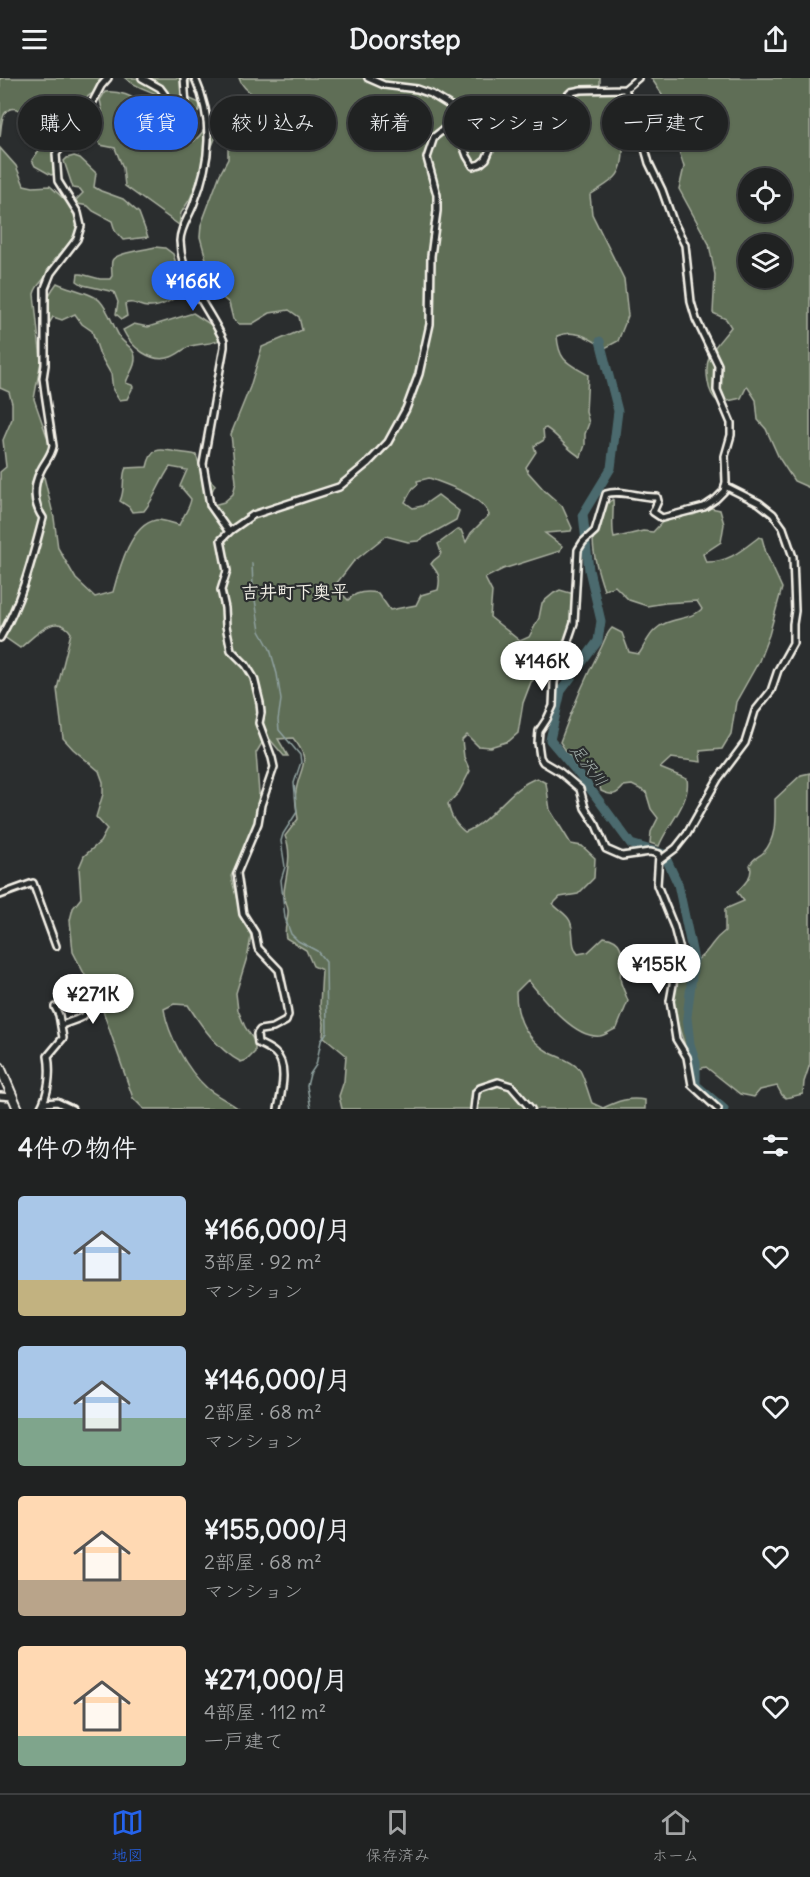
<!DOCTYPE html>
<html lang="ja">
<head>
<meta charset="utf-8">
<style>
  :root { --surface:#202222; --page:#2d2f2f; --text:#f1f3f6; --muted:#a2a4a5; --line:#3d3f40; --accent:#2563eb }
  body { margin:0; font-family:Delius,"Klee One",sans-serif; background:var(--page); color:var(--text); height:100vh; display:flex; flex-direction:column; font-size:22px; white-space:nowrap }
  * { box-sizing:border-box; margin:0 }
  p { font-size:20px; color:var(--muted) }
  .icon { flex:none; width:33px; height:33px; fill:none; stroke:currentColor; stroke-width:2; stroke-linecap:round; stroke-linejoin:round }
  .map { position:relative; height:1031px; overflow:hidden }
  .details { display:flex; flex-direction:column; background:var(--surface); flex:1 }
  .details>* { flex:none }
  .guide { position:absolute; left:18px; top:18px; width:774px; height:54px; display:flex; gap:12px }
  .controls { position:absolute; left:738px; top:90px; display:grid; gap:12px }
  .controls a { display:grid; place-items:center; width:54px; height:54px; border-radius:50%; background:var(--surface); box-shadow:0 2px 4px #0004,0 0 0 2px var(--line); font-size:30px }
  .price { position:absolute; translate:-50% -51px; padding:0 14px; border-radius:21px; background:#fff; color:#222; font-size:20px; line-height:39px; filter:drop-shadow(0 2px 3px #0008) }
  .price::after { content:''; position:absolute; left:50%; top:36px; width:18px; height:14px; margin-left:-9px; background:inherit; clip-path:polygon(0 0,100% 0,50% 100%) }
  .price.current { background:var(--accent); color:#fff }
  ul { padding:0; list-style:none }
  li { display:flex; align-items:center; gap:18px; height:150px; padding:0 18px }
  li span { display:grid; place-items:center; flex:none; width:168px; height:120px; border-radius:6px; color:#555 }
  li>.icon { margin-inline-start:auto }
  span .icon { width:72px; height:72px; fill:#fffc; stroke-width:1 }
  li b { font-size:26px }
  h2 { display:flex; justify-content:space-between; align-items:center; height:72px; padding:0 18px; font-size:26px }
  .chip { padding:0 21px; border-radius:27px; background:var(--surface); box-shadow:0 2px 4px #0004,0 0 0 2px var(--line); font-size:21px; line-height:54px }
  .chip.current { background:var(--accent); color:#fff }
  header { display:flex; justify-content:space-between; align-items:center; height:78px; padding:0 18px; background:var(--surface); font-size:27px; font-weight:800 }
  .dock { display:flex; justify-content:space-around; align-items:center; height:84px; border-top:2px solid var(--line); background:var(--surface); font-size:16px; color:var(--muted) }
  .dock a { display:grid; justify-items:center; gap:3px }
  .dock .current { color:var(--accent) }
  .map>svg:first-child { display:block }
  .green { fill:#5f6e57; stroke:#aab0a0; stroke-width:1.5; fill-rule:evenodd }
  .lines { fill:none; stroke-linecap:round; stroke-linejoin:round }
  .stream { stroke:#8fa19f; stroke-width:1.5 }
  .river { stroke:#4c6b6e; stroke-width:9 }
  .minor-casing { stroke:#f4f1e8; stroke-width:10 }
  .secondary-casing { stroke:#f4f1e8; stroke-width:12 }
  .minor { stroke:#2a2d2e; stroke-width:5 }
  .secondary { stroke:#2a2d2e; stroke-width:8 }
  .labels { text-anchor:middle; stroke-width:4.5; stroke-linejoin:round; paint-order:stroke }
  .water-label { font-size:16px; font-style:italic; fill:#a8b5b1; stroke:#2a2d2e }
  .quarter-label { font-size:18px; font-weight:bold; fill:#f4f1e8; stroke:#2a2d2e }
</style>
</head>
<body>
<header><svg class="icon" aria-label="menu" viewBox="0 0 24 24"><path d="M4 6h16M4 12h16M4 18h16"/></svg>Doorstep<svg class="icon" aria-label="share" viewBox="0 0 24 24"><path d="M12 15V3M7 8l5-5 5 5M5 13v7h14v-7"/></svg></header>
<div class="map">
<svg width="810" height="1031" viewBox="0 0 810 1031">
  <rect width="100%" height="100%" fill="#2a2d2e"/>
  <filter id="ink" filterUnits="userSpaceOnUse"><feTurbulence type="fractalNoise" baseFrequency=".0167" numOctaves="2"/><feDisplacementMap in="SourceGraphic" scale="12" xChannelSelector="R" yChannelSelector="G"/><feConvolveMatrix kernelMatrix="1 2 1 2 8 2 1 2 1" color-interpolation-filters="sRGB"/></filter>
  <g filter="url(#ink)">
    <g class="green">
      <path d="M0,0H100L94,15C78,21 74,43 66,57C63,62 57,67 52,71L54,96L51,97L35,88L32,82L42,68L51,48L39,42H28C25,34 13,25 5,35C1,40 1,53 0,59Z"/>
      <path d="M125,0H190L188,20L202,26L192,45L179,62L181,68C196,66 205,53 209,40L212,39L219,44V51L190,121L181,135L179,147L125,108L123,90L115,70L100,67C93,52 100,51 102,37C103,32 101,27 100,22L105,14C117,13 135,17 141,28C145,35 145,41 150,46L162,47L167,43L166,22C153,12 137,11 125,0Z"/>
      <path d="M239,0H600V12L628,14L650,29L637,66L623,72C623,101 612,102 590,117L592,136L624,201L628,238L618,263L605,270C589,260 575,250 557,258C559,284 568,285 588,297L586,334L589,345L585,356V367L581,379C568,373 559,358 546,350L543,351L544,362L534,368L536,374L526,389L528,394L545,413L562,428L572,450L571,453L545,455L562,468L560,473L503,491L485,500L492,514L490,539L520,563L529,559L539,540L542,525L554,515L560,512L574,516L578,527L569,572L531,604L523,625L518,655L509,663L490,669L478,668L467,657L462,662L464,679L470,693L459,714L448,726C451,739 455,746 465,754C494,742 508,710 537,700L546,705L550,732L571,766L582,768L595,780L594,800L578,816L560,819L553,826C558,832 567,836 570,843C575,854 570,867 578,876L588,874L604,859C632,863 617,886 621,905C623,911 626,917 628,923L617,950C612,952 606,957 600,958C574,961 543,920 528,902L516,914C516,939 526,960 547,973C558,980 570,981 579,991C583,995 589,1018 592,1025L603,1030C618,1023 628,1019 645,1022V1031H342L339,1018L344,1003L346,977L323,958L324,946L320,928L322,892L313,888L306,872L286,860C283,850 289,842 288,832C287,826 284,820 284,814C286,795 293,777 285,758L298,741C297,733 294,721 296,713C300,687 313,684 293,660L278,661L288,678H284L268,659L265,660L256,675L259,715L257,742L231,798L237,822L251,858L248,876L236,915L238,932L245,949L255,964V974L247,982L241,984C218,972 202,949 188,927L174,926L164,931C168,957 187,992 207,1010C216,1018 229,1023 239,1031H144L133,1020L102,930L73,874L70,842L73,830L81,820L79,790L84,778L100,764L107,751L96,739L103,716V704L99,693L73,671L63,660L60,636L57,611L71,555C56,532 34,559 20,570L0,556V394L6,389L3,362L12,341V325L9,314L0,310V70L16,88L24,107L33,109L50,108C67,123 87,139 71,162C67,169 61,174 56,180C52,185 51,192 47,197C42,204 36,207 34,216L41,283L34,321L52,373L42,391L54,440L58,470L76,501L95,519L113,514C119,492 130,447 156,442C162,441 172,445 179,447C183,438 190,430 191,421L180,408L187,392L170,389C160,403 155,420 144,433L132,434L129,429L120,423C126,410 121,398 126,390L147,389C151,370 158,370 176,374C183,375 189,375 196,377L202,394L215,407L207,423L206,429L224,424L233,416L236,404L231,356L250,309L262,269L302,252L299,239L289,232L270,235L252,246H239L233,241L229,225L209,209L207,205L209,192L200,159L201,147L220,96L228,81V66L240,48L264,26C255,17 242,11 239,0ZM429,400C447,407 483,418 489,437L471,455L466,464L461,452H457L438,466C445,482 437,476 431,486C439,496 441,499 438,512L421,517L416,527L390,532L378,515C367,513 356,513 348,522L335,509L336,506L353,484L383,460L386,458L408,464L418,463L456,442L459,433L438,417L422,428L413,430L405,424L413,410L418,406L417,403Z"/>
      <path d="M651,0H810V410L794,403L779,380L766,351L758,342L756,322L747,308L741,320L719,325C713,320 709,312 708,304C703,276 715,270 731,249L726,241L713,235L715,197L709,166L679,111L684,89L679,73L657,38L662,16ZM748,100H782V134H748ZM748,166H782V200H748Z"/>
      <polygon points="74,78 80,80 96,95 94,109 101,113 123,121 139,135 148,159 123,162 115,153 112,143 93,133 88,128 78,126 76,122 83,115 80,111 73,110 64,83 67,80"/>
      <path d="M155,169L165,170L173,176L183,207L181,216C172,222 160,230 148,229C139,229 134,222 125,226L127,238L122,241L116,236L118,224L114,214L83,207L77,203L78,196H81L100,201H110L112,198C112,194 111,187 112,183C114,175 145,172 155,169Z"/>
      <path d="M57,205C69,211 93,215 100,223C110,234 113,249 121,261C126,267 134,270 135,279C136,290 128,296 126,305L132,307L133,309L127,321L119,322L113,312L111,296L100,277L92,253L82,246L75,236L62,242L53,239L47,249H42C41,232 47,218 57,205Z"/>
      <path d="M193,235L222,254L223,260C213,267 202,265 191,268C184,270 179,276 171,279C151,286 131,269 123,252L134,246L148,249Z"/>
      <path d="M613,421C614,434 611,447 614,460L643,453L653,454L667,439L693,437L711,430L720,432L724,446L721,464L703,476L706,484C728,485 742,472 759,459L762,460L766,475L782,510L769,557L759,583L736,624L731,656L722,671L700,673L701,684L671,680L660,690L687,701C691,725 667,747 659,768L650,765L651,754L658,740L651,731L646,714L632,707L624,708C616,718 612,718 601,713L598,701L588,687L582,691L574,685L560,664C572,631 585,600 601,570C605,562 606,556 612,550L622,555L629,574L639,576C644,569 648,558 655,552C668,539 689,543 702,531L697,523L665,525L647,528L629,522L615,508L604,512C594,483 582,442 613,421Z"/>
      <path d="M810,695V986L804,1004L803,1016L786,1020L782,1017L777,1008L760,1012L754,1019L740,1016L706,989L694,992C685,965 663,923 681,896C688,887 699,882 706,874C714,865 713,862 725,853V831L744,823L737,814C744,806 754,798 750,787C754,779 759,779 764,774C777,759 775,739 775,721L801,697Z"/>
    </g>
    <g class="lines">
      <polyline class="stream" points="252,485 253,509 260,553 270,571 277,596 281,622 278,642 279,652 300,677 301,684 294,705 297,734 283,756 281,763 285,789 281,802 285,840 291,856 298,863 317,873 326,884 327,954 321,963 316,987 310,996 307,1008 311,1031"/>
      <polyline class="river" points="600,263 618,333 611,390 583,436 589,492 601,543 598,563 561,613 550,662 583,701 631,766 664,776 678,806 694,882 687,939 690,966 696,984 696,1007 724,1031"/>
      <defs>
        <g id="minor">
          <polyline points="142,0 160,10 175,30 183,33 186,27 184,0"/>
          <path d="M195,0C214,43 211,82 194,125C190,137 180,150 180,163C181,201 209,230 224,263V269L203,386L210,427L229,454"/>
          <polyline points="368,0 384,7 417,11 431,16 449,27 475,38 502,31 550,28 562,23 571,14 581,12 625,11 638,0"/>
          <path d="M625,11L641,56L649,85L662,112L673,143L685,167L691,224L696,241L718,287L717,312L731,345V357L725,378L726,404L724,413L716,421L704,429L662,440L653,434L658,423L657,419C641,420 620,411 606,416L595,453L583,464L578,472L574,545L554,604L553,628L547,641L539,653L538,665L540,679L543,684L560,694L580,711L585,730L596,747L606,771L622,778L650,774L659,776L657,807L674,849L681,876L677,884L670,923L676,961L687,979L692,1007L718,1031"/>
          <path d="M0,560C22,523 32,481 43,440C33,426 33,408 40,394C44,384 51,379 53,368L45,315L43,300L45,287V210L51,195L77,161L81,148L78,135L58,103L56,76L85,39L101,8L108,0"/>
          <polyline points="660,782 676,770 687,756 718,701 745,665 755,633 771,613 778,592 793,565 793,546 795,533 793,479 783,450 773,436 759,425 725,408"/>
          <polyline points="0,817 33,805 56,868"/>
          <path d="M61,947C93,936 81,941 96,914"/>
          <polyline points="0,1018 13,1019"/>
          <polyline points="44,1025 57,1024 72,1031"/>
          <path d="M40,1031C49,1016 51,994 48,978L63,960L59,937L55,929"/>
          <path d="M278,1031C281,1016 289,987 275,975C271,971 264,968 258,965L257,956L260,952L273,950L286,943L288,937L286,924L279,892L258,870L255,855L243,836L237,795L258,745L261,727L274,689L272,680L259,645L261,635L260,625L254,600L246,587L231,572L226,548L225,530L221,512L227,493L221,462L230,453L253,437L339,409L368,385L388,364L406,331L419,296L430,246L431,178L437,133V117L427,80L434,59L443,52H451L460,59L467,78L473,88L480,86L486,81L492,67L505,60L525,37L539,30"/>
          <polyline points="474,1031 476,1014 480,1010 498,1004 511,1008 531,1031"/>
        </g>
        <polyline id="secondary" points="0,989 18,1031"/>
      </defs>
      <use href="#minor" class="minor-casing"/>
      <use href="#secondary" class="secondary-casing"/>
      <use href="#minor" class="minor"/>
      <use href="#secondary" class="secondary"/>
    </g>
  </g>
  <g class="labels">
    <g class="water-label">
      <text transform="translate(589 687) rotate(52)" y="6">足沢川</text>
    </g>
    <g class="quarter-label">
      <text x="295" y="520">吉井町下奥平</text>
    </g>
  </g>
</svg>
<div class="controls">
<a><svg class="icon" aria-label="locate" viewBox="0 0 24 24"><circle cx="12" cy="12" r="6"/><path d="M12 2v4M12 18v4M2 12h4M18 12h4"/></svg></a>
<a><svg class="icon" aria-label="layers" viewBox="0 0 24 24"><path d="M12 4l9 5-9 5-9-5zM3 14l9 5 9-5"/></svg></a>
</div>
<b class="price current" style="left:193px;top:234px">¥166K</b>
<b class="price" style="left:542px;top:614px">¥146K</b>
<b class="price" style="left:659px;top:917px">¥155K</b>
<b class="price" style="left:93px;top:947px">¥271K</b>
<div class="guide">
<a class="chip">購入</a>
<a class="chip current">賃貸</a>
<a class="chip">絞り込み</a>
<a class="chip">新着</a>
<a class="chip">マンション</a>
<a class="chip">一戸建て</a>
</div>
</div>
<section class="details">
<h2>4件の物件<svg class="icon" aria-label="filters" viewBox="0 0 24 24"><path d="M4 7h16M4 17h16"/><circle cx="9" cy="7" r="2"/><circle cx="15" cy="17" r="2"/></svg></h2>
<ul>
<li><span style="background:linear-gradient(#a9c7e8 70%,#c2b280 0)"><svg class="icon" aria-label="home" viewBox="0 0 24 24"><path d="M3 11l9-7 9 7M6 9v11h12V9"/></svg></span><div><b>¥166,000/月</b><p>3部屋 · 92 m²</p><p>マンション</p></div><svg class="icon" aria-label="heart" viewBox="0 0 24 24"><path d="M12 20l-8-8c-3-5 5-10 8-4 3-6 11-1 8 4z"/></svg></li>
<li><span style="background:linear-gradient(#a9c7e8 60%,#7fa58c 0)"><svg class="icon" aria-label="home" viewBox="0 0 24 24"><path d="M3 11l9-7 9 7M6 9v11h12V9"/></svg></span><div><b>¥146,000/月</b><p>2部屋 · 68 m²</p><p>マンション</p></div><svg class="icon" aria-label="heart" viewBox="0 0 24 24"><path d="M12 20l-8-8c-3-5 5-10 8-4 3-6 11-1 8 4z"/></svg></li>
<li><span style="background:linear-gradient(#ffd9b3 70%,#b9a48a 0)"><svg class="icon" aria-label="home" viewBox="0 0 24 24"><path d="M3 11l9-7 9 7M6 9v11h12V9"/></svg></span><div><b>¥155,000/月</b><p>2部屋 · 68 m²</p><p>マンション</p></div><svg class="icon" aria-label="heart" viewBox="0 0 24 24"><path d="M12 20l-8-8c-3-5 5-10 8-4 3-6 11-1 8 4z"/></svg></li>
<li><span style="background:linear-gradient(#ffd9b3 75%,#7fa58c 0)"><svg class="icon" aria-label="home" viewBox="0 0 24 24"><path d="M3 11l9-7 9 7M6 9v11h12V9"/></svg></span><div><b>¥271,000/月</b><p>4部屋 · 112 m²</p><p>一戸建て</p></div><svg class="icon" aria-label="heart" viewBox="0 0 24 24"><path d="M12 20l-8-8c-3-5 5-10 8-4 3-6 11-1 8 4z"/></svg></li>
</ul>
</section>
<nav class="dock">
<a class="current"><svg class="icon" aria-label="map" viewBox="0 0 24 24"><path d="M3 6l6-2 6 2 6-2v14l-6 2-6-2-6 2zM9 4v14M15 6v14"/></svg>地図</a>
<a><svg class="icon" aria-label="saved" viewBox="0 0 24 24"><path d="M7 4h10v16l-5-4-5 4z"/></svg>保存済み</a>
<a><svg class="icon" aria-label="home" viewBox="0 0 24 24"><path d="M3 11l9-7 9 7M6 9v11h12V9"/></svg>ホーム</a>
</nav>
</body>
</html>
